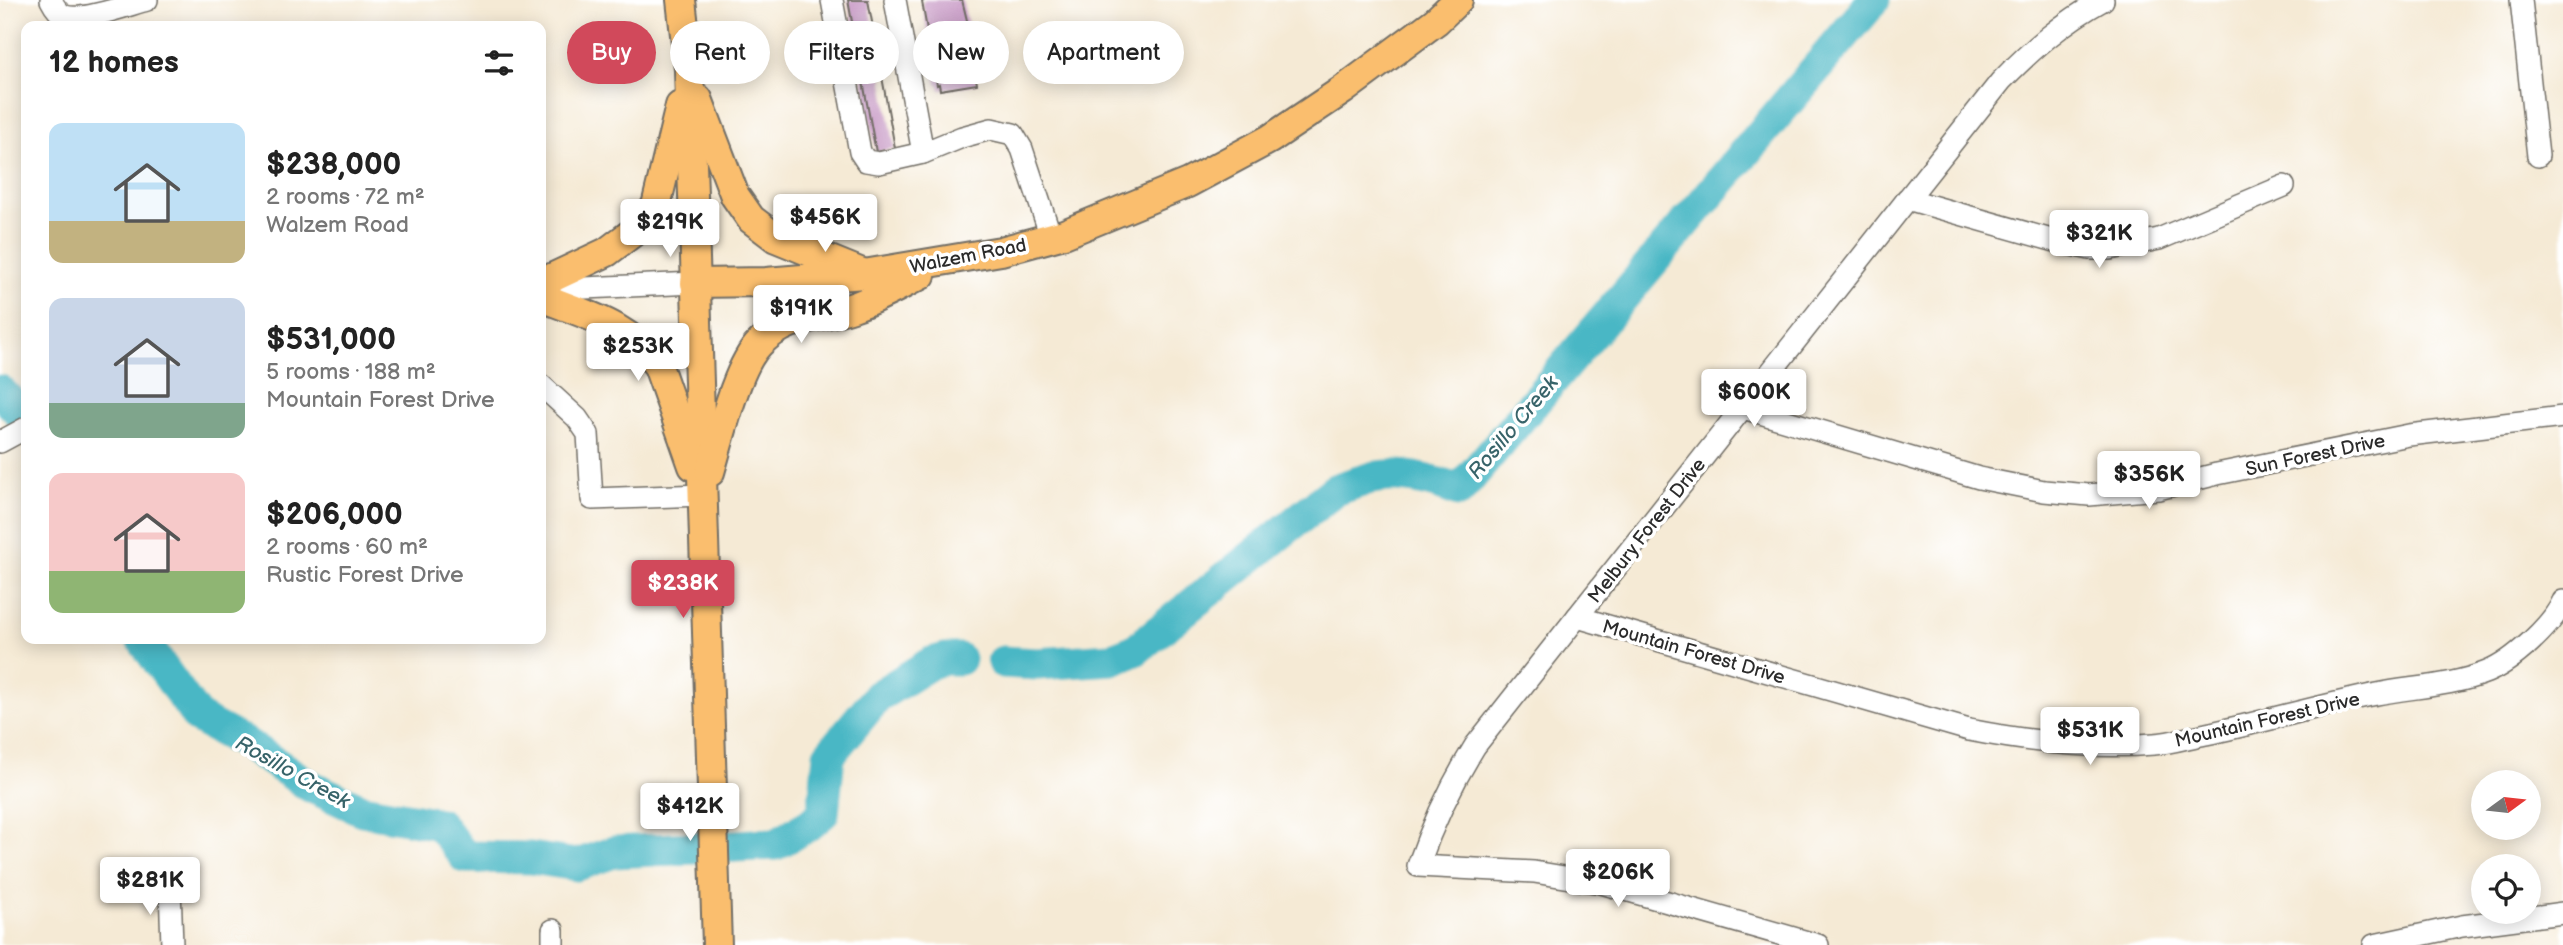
<!DOCTYPE html>
<html lang="en">
<head>
<meta charset="utf-8">
<style>
  :root { --surface:#fff; --page:#f6f6f6; --text:#222; --muted:#767676; --accent:#d1495b }
  body { margin:0; font-family:"Balsamiq Sans",sans-serif; background:var(--page); color:var(--text); height:100vh; display:flex; flex-direction:column; font-size:26px; white-space:nowrap }
  * { box-sizing:border-box; margin:0 }
  p { font-size:23px; color:var(--muted) }
  .icon { flex:none; width:38px; height:38px; fill:none; stroke:currentColor; stroke-width:2; stroke-linecap:round; stroke-linejoin:round }
  .map { position:relative; flex:1; overflow:hidden }
  .sheet { position:absolute; left:21px; top:21px; width:525px; height:623px; display:flex; flex-direction:column; background:var(--surface); border-radius:14px; box-shadow:0 4px 18px #0003 }
  .sheet>* { flex:none }
  .guide { position:absolute; left:567px; top:21px; width:665px; height:63px; display:flex; gap:14px }
  .needle { width:46px; rotate:75deg }
  .controls { position:absolute; left:2471px; top:770px; display:grid; gap:14px }
  .controls a { display:grid; place-items:center; width:70px; height:70px; border-radius:50%; background:var(--surface); box-shadow:0 4px 18px #0003; font-size:35px }
  .price { position:absolute; translate:-50% -60px; padding:0 16px; border-radius:7px; background:#fff; color:#222; font-size:23px; line-height:46px; filter:drop-shadow(0 2px 4px #0008) }
  .price::after { content:''; position:absolute; left:50%; top:42px; width:21px; height:16px; margin-left:-10px; background:inherit; clip-path:polygon(0 0,100% 0,50% 100%) }
  .price.on { background:var(--accent); color:#fff }
  ul { padding:0; list-style:none }
  li { display:flex; align-items:center; gap:21px; height:175px; padding:0 28px }
  li span { display:grid; place-items:center; flex:none; width:196px; height:140px; border-radius:14px; color:#555 }
  li>.icon { margin-inline-start:auto }
  span .icon { width:84px; height:84px; fill:#fffc; stroke-width:1 }
  li b { font-size:30px }
  h2 { display:flex; justify-content:space-between; align-items:center; height:84px; padding:0 28px; font-size:30px }
  .tag { padding:0 24px; border-radius:32px; background:var(--surface); box-shadow:0 4px 18px #0003; font-size:24px; line-height:63px }
  .tag.on { background:var(--accent); color:#fff }
  .map>svg:first-child { display:block }
  .lines { fill:none; stroke-linecap:round; stroke-linejoin:round }
  .river { stroke:#4ab7c5; stroke-width:33 }
  .building { fill:#c594c2 }
  .minor-casing { stroke:#726e66; stroke-width:24 }
  .major-casing { stroke:#726e66; stroke-width:32 }
  .minor { stroke:#fff; stroke-width:21 }
  .major { stroke:#fabe6e; stroke-width:28 }
  .labels { text-anchor:middle; stroke-width:7; stroke-linejoin:round; paint-order:stroke }
  .street-label { font-size:19px; fill:#2b2b2b; stroke:#fff }
  .water-label { font-size:21px; font-style:italic; fill:#376369; stroke:#fff }
</style>
</head>
<body>
<div class="map">
<svg width="2563" height="945" viewBox="0 0 2563 945">
  <rect width="100%" height="100%" fill="#fff"/>
  <filter id="ink" filterUnits="userSpaceOnUse"><feTurbulence type="fractalNoise" baseFrequency=".0143" numOctaves="2"/><feDisplacementMap in="SourceGraphic" scale="14" xChannelSelector="R" yChannelSelector="G"/><feConvolveMatrix kernelMatrix="1 2 1 2 8 2 1 2 1" color-interpolation-filters="sRGB"/></filter>
  <filter id="wash" filterUnits="userSpaceOnUse"><feTurbulence type="fractalNoise" baseFrequency=".00686" numOctaves="4" result="noise"/><feDisplacementMap in="SourceGraphic" scale="28" xChannelSelector="R" yChannelSelector="G"/><feGaussianBlur stdDeviation="1.57" result="paint"/><feColorMatrix in="noise" values="0 0 0 0 0 0 0 0 0 0 0 0 0 0 0 0 0 1.4 0 .05"/><feComposite in="paint" operator="in"/></filter>
  <g filter="url(#wash)">
    <rect width="100%" height="100%" fill="#f5ead5"/>
    <g class="lines">
      <g class="river">
        <polyline points="0,391 26,419"/>
        <polyline points="142,639 198,718 248,745 310,786 362,810 439,824 465,857 531,858 577,865 614,852 776,844 809,825 823,813 829,755 878,696 931,663 945,659 959,659"/>
        <path d="M1003,662L1037,664L1112,659L1135,650L1335,490C1347,486 1360,481 1372,478C1400,471 1433,481 1459,491L1874,0"/>
      </g>
    </g>
    <g id="blocks">
      <g class="building">
        <polygon points="848,0 868,0 895,148 876,152"/>
        <polygon points="925,0 962,0 975,53 971,53 977,84 940,90 939,84 937,85 922,2"/>
      </g>
    </g>
  </g>
  <g filter="url(#ink)">
    <use href="#blocks" fill-opacity="0" stroke="#726e66" stroke-width="2"/>
    <g class="lines">
      <defs>
        <g id="minor">
          <path d="M51,0C54,6 58,13 65,16C82,22 128,5 147,0"/>
          <polyline points="832,0 860,152 866,161 879,163 923,153 962,137 991,129 1013,134 1022,149 1051,237"/>
          <polyline points="895,0 923,153"/>
          <polyline points="2521,0 2538,156"/>
          <polyline points="1907,199 2062,243 2090,249 2110,249 2159,239 2284,186"/>
          <polyline points="541,290 695,283"/>
          <polyline points="541,385 577,418 588,434 592,499 703,495"/>
          <polyline points="1743,408 1979,478 2044,491 2089,495 2158,489 2217,474 2409,435 2563,417"/>
          <polyline points="0,442 26,428"/>
          <path d="M1577,617L1969,730C2030,742 2091,749 2154,744C2171,743 2189,737 2206,734C2264,722 2320,705 2377,694C2413,687 2452,686 2487,672C2512,662 2552,626 2563,601"/>
          <polyline points="170,888 172,945"/>
          <polyline points="553,945 553,930"/>
          <path d="M1818,945L1601,883L1534,872L1418,866C1433,823 1451,785 1475,746L2001,81C2032,49 2063,22 2103,0"/>
          <polyline points="2374,945 2462,926 2563,913"/>
        </g>
        <g id="major">
          <polyline points="681,0 689,70 717,945"/>
          <polyline points="698,99 735,196 751,219 776,238 862,273"/>
          <polyline points="541,283 607,252 640,227 656,206 680,106"/>
          <polyline points="695,283 766,282 864,274 1001,251 1064,234 1188,183 1270,139 1343,90 1436,21 1458,0"/>
          <path d="M541,297C586,315 628,324 658,366L693,466"/>
          <path d="M710,472C720,439 736,366 760,343C789,314 819,319 853,307C877,299 899,286 921,275"/>
        </g>
      </defs>
      <use href="#minor" class="minor-casing"/>
      <use href="#major" class="major-casing"/>
      <use href="#minor" class="minor"/>
      <use href="#major" class="major"/>
    </g>
  </g>
  <g class="labels">
    <g class="street-label">
      <text transform="translate(968 255) rotate(-11)" y="7">Walzem Road</text>
      <text transform="translate(2315 454) rotate(-12)" y="7">Sun Forest Drive</text>
      <text transform="translate(1646 530) rotate(-52)" y="7">Melbury Forest Drive</text>
      <text transform="translate(1694 651) rotate(16)" y="7">Mountain Forest Drive</text>
      <text transform="translate(2267 719) rotate(-13)" y="7">Mountain Forest Drive</text>
    </g>
    <g class="water-label">
      <text transform="translate(1513 427) rotate(-50)" y="7">Rosillo Creek</text>
      <text transform="translate(293 772) rotate(29)" y="7">Rosillo Creek</text>
    </g>
  </g>
</svg>
<div class="controls">
<a><svg class="needle" viewBox="-14 -14 28 28"><path d="M0-13l5 13h-10z" fill="#e53935"/><path d="M0 13l5-13h-10z" fill="#767676"/></svg></a>
<a><svg class="icon" aria-label="locate" viewBox="0 0 24 24"><circle cx="12" cy="12" r="6"/><path d="M12 2v4M12 18v4M2 12h4M18 12h4"/></svg></a>
</div>
<b class="price" style="left:825px;top:254px">$456K</b>
<b class="price" style="left:670px;top:259px">$219K</b>
<b class="price" style="left:2099px;top:270px">$321K</b>
<b class="price" style="left:801px;top:345px">$191K</b>
<b class="price" style="left:638px;top:383px">$253K</b>
<b class="price" style="left:1754px;top:429px">$600K</b>
<b class="price" style="left:2149px;top:511px">$356K</b>
<b class="price on" style="left:683px;top:620px">$238K</b>
<b class="price" style="left:2090px;top:767px">$531K</b>
<b class="price" style="left:690px;top:843px">$412K</b>
<b class="price" style="left:1618px;top:909px">$206K</b>
<b class="price" style="left:150px;top:917px">$281K</b>
<div class="guide">
<a class="tag on">Buy</a>
<a class="tag">Rent</a>
<a class="tag">Filters</a>
<a class="tag">New</a>
<a class="tag">Apartment</a>
</div>
<section class="sheet">
<h2>12 homes<svg class="icon" aria-label="filters" viewBox="0 0 24 24"><path d="M4 7h16M4 17h16"/><circle cx="9" cy="7" r="2"/><circle cx="15" cy="17" r="2"/></svg></h2>
<ul>
<li><span style="background:linear-gradient(#bfe0f5 70%,#c2b280 0)"><svg class="icon" aria-label="home" viewBox="0 0 24 24"><path d="M3 11l9-7 9 7M6 9v11h12V9"/></svg></span><div><b>$238,000</b><p>2 rooms · 72 m²</p><p>Walzem Road</p></div></li>
<li><span style="background:linear-gradient(#c9d6e8 75%,#7fa58c 0)"><svg class="icon" aria-label="home" viewBox="0 0 24 24"><path d="M3 11l9-7 9 7M6 9v11h12V9"/></svg></span><div><b>$531,000</b><p>5 rooms · 188 m²</p><p>Mountain Forest Drive</p></div></li>
<li><span style="background:linear-gradient(#f6c9c9 70%,#8fb573 0)"><svg class="icon" aria-label="home" viewBox="0 0 24 24"><path d="M3 11l9-7 9 7M6 9v11h12V9"/></svg></span><div><b>$206,000</b><p>2 rooms · 60 m²</p><p>Rustic Forest Drive</p></div></li>
</ul>
</section>
</div>
</body>
</html>
